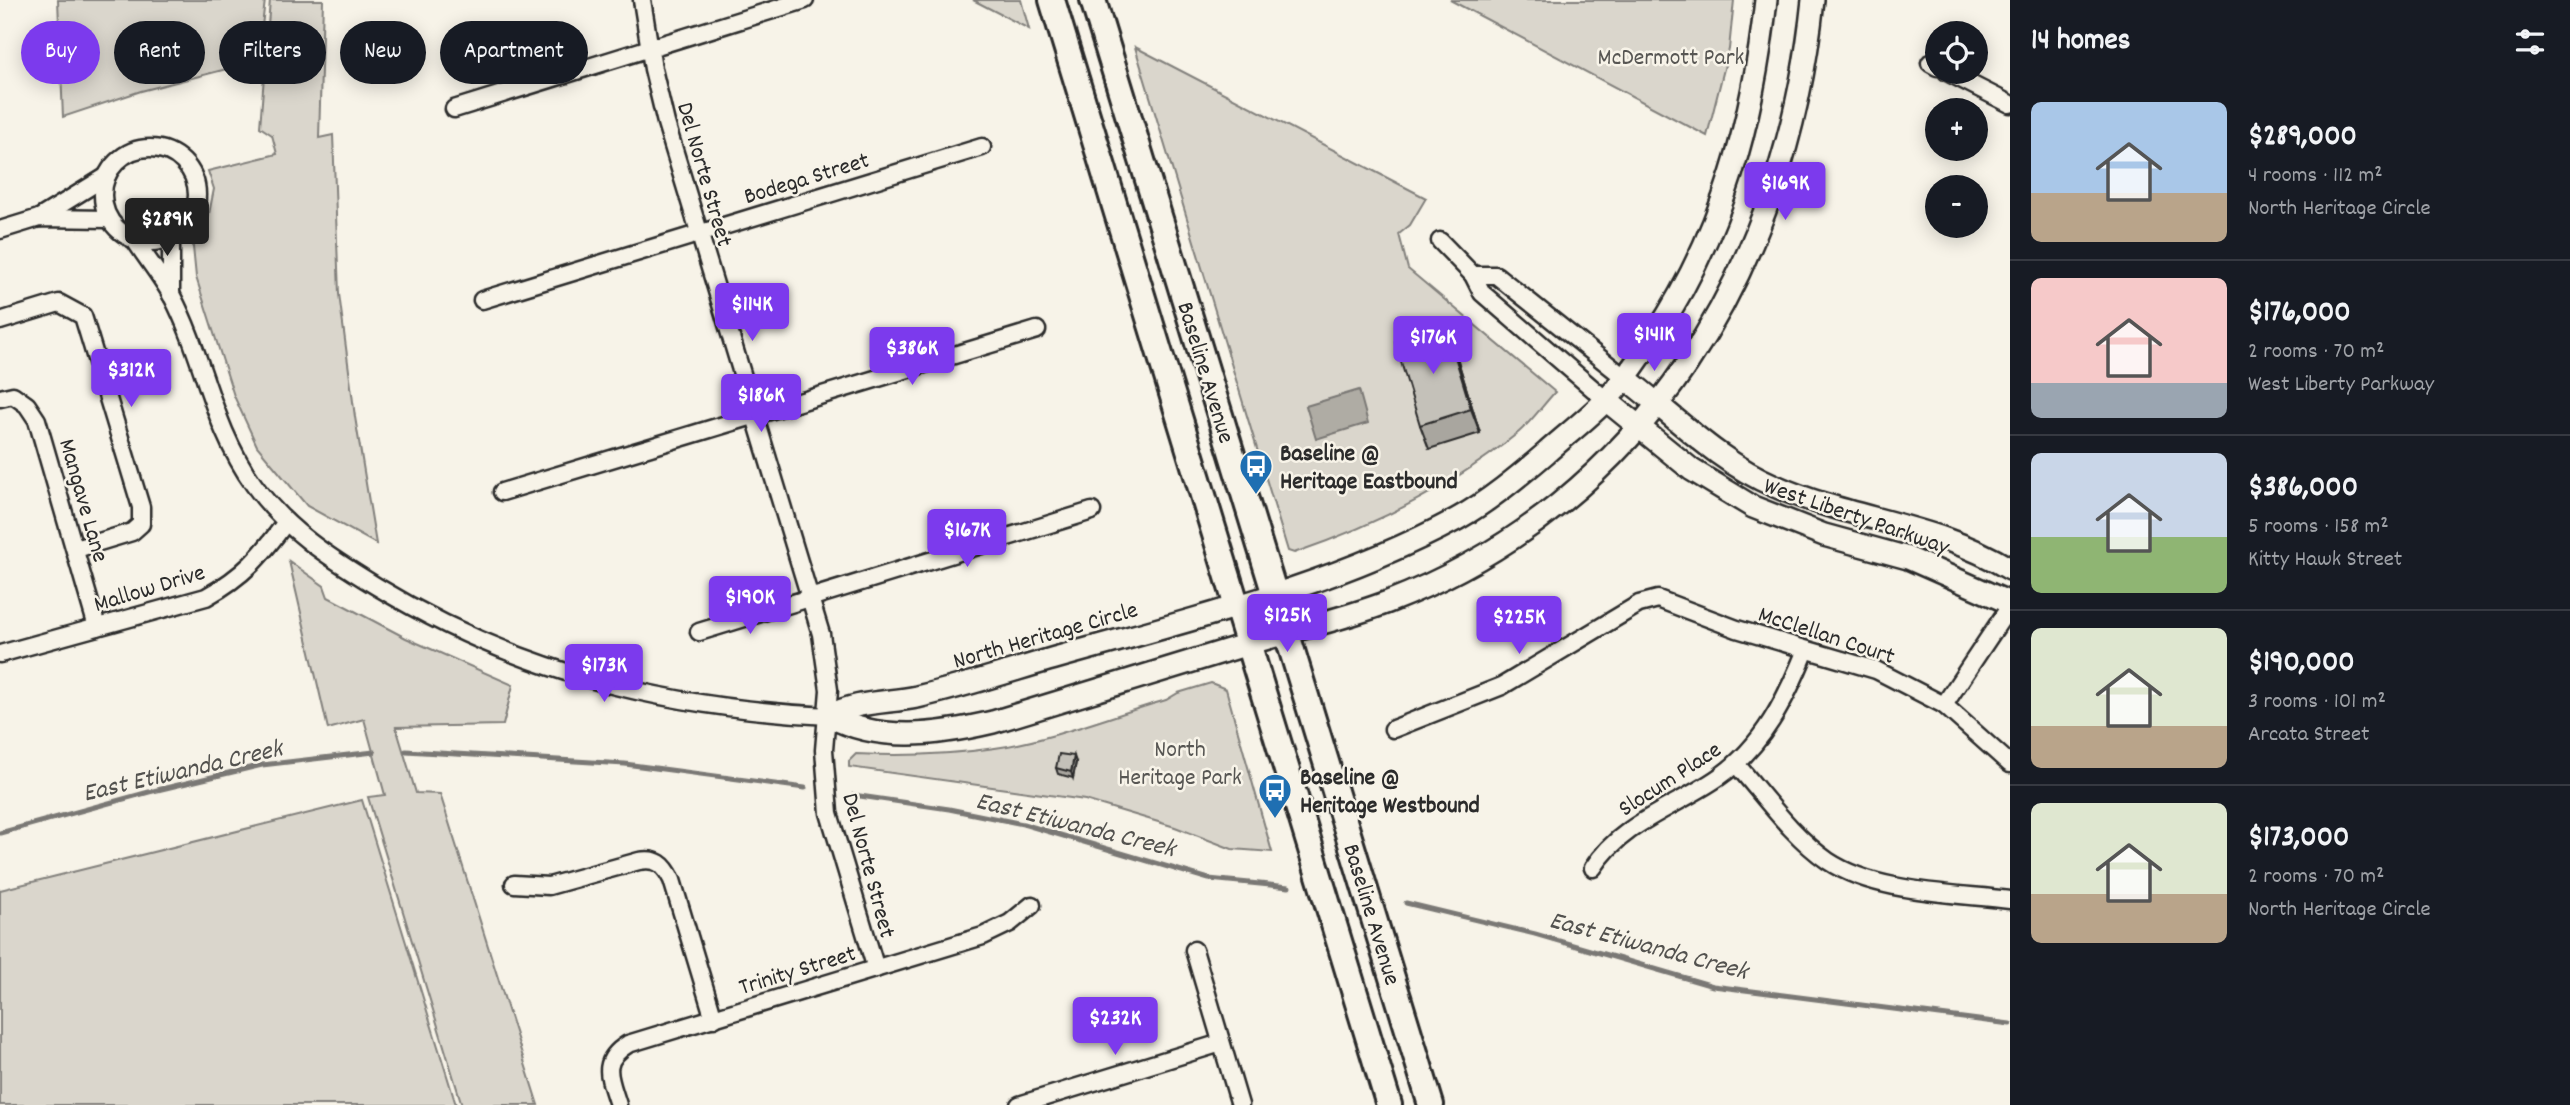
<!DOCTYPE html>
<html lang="en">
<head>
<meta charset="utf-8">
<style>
  :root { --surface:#171b24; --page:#20242c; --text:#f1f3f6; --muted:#9ea1a6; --line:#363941; --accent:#7c3aed }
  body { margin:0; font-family:Dekko,sans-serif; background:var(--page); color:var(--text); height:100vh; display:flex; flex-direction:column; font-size:26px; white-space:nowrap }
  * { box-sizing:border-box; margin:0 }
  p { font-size:23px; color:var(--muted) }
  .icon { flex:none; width:38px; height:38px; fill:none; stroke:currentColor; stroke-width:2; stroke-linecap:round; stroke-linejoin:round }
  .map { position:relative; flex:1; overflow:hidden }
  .side { display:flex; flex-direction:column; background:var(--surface); width:560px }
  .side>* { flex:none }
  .hud { position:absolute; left:21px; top:21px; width:665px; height:63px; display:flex; gap:14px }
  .buttons { position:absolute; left:1925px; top:21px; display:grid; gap:14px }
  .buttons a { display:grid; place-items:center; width:63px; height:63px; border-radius:50%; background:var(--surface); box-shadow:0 4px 18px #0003; font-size:35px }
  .price { position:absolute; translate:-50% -60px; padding:0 16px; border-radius:7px; background:var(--accent); color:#fff; font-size:23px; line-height:46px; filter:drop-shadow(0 2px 4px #0008) }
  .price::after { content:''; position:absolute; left:50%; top:42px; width:21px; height:16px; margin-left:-10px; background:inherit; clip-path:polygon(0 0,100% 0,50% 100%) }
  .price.active { background:#222; color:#fff }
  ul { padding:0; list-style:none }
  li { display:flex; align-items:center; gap:21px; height:175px; padding:0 21px }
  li+li { border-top:2px solid var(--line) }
  li span { display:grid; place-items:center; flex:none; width:196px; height:140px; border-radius:10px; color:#555 }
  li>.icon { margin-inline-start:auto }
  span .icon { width:84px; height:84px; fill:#fffc; stroke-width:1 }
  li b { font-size:30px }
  h2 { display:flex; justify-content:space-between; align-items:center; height:84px; padding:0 21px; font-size:30px }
  .pill { padding:0 24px; border-radius:32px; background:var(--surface); box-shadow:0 4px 18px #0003; font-size:24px; line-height:63px }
  .pill.active { background:var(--accent); color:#fff }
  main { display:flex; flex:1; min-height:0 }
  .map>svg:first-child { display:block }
  .green { fill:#dad6cc; stroke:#82807c; stroke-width:2 }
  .water { fill:#afaca4; stroke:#7a7874; stroke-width:2 }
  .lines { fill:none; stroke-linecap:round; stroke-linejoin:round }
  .stream { stroke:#7a7874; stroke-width:5 }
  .street-casing { stroke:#2b2b2b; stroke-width:21 }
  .secondary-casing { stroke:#2b2b2b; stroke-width:26 }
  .primary-casing { stroke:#2b2b2b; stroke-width:30 }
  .street { stroke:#f7f3e8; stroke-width:16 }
  .secondary { stroke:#f7f3e8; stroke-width:21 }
  .primary { stroke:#f7f3e8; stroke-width:24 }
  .wall { fill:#a9a69f; stroke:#2b2b2b; stroke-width:2 }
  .shaded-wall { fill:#898782; stroke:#2b2b2b; stroke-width:2 }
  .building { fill:#c4c1b9; stroke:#2b2b2b; stroke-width:2 }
  .labels { text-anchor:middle; stroke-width:5; stroke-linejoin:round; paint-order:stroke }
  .park-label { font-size:24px; fill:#575653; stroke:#f7f3e8 }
  .street-label { font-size:24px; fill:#2b2b2b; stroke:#f7f3e8 }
  .poi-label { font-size:24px; font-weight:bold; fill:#2b2b2b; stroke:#f7f3e8; text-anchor:start }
  .water-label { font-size:26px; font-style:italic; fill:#53524f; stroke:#f7f3e8 }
</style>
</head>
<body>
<main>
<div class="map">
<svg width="2010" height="1105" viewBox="0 0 2010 1105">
  <rect width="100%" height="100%" fill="#f7f3e8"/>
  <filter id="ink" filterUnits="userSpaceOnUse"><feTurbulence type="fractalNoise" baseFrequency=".0143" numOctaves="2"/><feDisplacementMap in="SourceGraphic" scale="14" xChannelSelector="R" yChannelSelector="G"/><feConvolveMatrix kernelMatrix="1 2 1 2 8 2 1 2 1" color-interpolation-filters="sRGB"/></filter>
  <g filter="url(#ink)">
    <g class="green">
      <polygon points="58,0 265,0 258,61 141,91 63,117"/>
      <polygon points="270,0 323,0 319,138 333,135 339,294 355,417 376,544 307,506 257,446 234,396 196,277 193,247 208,219 214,189 208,171 277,154 272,135 260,127"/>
      <polygon points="973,0 1021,0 1029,29"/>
      <polygon points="1450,0 1734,0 1729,49 1707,136"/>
      <path d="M1135,47L1426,198L1410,225L1399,234L1408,269L1555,392C1543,405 1532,421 1519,432C1452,487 1376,525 1294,553L1288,551Z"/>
      <polygon points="289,561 324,586 328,597 406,638 513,685 503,725 396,727 416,793 440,794 538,1105 462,1105 368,797 385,795 364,719 328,729"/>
      <path d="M1211,683L1226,689L1272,852L1232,849L1175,827L1085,800L849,767V761L856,754C902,756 949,755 995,748C1052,740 1110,716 1166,700L1178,693Z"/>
      <polygon points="362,800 456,1105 0,1105 0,890"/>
    </g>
    <polygon class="water" points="1359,390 1368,423 1316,439 1306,406"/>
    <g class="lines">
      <g class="stream">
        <polyline points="406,751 625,764 805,788"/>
        <polyline points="853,795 949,809 1023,824 1209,879 1289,887"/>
        <polyline points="0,833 149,792 262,765 374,752"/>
        <polyline points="1406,903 1535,934 1713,986 2010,1024"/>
      </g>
      <defs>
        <g id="street">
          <polyline points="642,0 653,69 666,123 821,634 829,690 824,750 829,813 876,969"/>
          <polyline points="1930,63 1937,67"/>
          <polyline points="1947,72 2010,104"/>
          <polyline points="454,109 805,0"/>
          <circle cx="150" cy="195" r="47"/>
          <polyline points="39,218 107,176"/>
          <polyline points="0,230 39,218 109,219"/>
          <polyline points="171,237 171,295"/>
          <path d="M134,239C146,258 162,277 172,296C205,359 211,425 254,485C286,530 330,558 376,586C518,672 664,708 829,716"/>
          <polyline points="1440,241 1473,275 1482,293 1606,400"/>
          <polyline points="1473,275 1496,275 1625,378"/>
          <polyline points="482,300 982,147"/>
          <polyline points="0,321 59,303 83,316 141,507 141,524 132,532 76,549"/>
          <polyline points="0,398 13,395 27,405 37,420 97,627"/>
          <polyline points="502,492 1037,330"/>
          <polyline points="699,632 1092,511"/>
          <path d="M0,654L206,597C244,576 261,556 286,522"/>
          <polyline points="1944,705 2010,606"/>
          <polyline points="1393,729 1502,686 1639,604 1658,599 1737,629 1876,670 1944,705 2010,764"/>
          <path d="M1736,764C1765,797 1792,836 1828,861C1876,893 1954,893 2010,900"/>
          <path d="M1593,868C1621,823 1676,807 1719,777C1763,746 1786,699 1806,650"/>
          <path d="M514,884L549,886L639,861C657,858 664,864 672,880L714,1019"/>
          <polyline points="1194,950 1240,1105"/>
          <path d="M618,1105C610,1078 599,1062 628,1044L983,936L1010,923L1032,905"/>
          <polyline points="1019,1105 1221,1043"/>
        </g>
        <g id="secondary">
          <path d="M1625,378C1674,415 1716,461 1775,486C1851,520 1937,524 2010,569"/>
          <polyline points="1606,400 1692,470 1753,507 1824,535 1908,558 2010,603"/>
          <path d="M829,716C880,743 938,735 993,722C1077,696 1161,670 1245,645C1292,630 1341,620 1388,602C1646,503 1786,266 1813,0"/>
          <path d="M829,716C856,701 887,703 917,697C961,687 1004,673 1048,660C1185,621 1331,587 1457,519C1489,501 1518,477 1546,453C1565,436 1586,420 1604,402C1624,382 1639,358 1655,335C1723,232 1753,121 1766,0"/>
        </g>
        <g id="primary">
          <polyline points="1052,0 1389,1105"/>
          <polyline points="1093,0 1431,1105"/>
        </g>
      </defs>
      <use href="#street" class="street-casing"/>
      <use href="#secondary" class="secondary-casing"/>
      <use href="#primary" class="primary-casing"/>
      <use href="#street" class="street"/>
      <use href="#secondary" class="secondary"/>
      <use href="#primary" class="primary"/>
    </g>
    <g class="wall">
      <polygon points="1455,351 1480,433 1429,449 1420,425"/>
      <polygon points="1076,762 1073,778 1058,774 1056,768"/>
    </g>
    <g class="shaded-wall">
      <polygon points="1446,327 1455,351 1480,433 1471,409"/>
      <polygon points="1074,756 1076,762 1073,778 1071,772"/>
    </g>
    <g class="building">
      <polygon points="1446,327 1471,409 1420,425 1395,342"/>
      <polygon points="1059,754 1074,756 1071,772 1056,768"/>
    </g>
  </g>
  <defs>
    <symbol id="bus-pin" viewBox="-11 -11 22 30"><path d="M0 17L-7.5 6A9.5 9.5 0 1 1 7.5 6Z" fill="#1f6fb2" stroke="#f7f3e8"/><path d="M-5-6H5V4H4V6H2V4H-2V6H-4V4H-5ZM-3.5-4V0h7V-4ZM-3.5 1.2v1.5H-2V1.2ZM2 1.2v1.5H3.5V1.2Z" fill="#fff"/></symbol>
  </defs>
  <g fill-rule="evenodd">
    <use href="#bus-pin" x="1237" y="447" width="38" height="52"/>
    <use href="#bus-pin" x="1256" y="771" width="38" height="52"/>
  </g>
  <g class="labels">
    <g class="park-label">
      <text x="1671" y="64">McDermott Park</text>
      <text x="1180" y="756">North<tspan x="1180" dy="28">Heritage Park</tspan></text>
    </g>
    <g class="street-label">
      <text transform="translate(706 174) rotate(74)" y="8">Del Norte Street</text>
      <text transform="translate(806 177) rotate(-17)" y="8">Bodega Street</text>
      <text transform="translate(1207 372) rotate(73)" y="8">Baseline Avenue</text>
      <text transform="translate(85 500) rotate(74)" y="8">Mangave Lane</text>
      <text transform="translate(1857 515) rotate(19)" y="8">West Liberty Parkway</text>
      <text transform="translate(149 587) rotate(-17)" y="8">Mallow Drive</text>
      <text transform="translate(1045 634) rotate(-16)" y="8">North Heritage Circle</text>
      <text transform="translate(1827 634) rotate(18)" y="8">McClellan Court</text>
      <text transform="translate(1669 778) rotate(-33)" y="8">Slocum Place</text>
      <text transform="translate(870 865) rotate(75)" y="8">Del Norte Street</text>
      <text transform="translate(1373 914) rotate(73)" y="8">Baseline Avenue</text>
      <text transform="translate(797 969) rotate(-17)" y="8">Trinity Street</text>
    </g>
    <g class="poi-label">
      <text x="1280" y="460">Baseline @<tspan x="1280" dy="28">Heritage Eastbound</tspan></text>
      <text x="1300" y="784">Baseline @<tspan x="1300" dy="28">Heritage Westbound</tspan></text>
    </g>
    <g class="water-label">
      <text transform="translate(182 769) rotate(-13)" y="9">East Etiwanda Creek</text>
      <text transform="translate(1076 823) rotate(14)" y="9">East Etiwanda Creek</text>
      <text transform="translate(1649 944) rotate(15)" y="9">East Etiwanda Creek</text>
    </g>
  </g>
</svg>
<div class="buttons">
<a><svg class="icon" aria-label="locate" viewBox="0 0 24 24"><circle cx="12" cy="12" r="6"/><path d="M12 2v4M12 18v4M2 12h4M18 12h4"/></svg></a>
<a>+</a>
<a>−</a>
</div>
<b class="price" style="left:1785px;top:222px">$169K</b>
<b class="price active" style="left:167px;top:258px">$289K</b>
<b class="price" style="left:752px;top:343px">$114K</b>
<b class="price" style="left:1654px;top:373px">$141K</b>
<b class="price" style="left:1433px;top:376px">$176K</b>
<b class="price" style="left:912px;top:387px">$386K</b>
<b class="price" style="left:131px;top:409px">$312K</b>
<b class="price" style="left:761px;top:434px">$186K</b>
<b class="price" style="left:967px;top:569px">$167K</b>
<b class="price" style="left:750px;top:636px">$190K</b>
<b class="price" style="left:1287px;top:654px">$125K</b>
<b class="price" style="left:1519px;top:656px">$225K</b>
<b class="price" style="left:604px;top:704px">$173K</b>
<b class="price" style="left:1115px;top:1057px">$232K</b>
<div class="hud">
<a class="pill active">Buy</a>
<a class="pill">Rent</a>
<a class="pill">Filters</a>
<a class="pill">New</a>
<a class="pill">Apartment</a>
</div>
</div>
<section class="side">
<h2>14 homes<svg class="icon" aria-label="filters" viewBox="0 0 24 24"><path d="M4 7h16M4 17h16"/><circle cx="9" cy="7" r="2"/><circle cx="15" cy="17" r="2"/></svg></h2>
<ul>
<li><span style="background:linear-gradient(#a9c7e8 65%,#b9a48a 0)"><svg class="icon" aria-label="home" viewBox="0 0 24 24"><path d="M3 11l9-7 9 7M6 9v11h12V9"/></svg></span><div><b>$289,000</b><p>4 rooms · 112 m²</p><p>North Heritage Circle</p></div></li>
<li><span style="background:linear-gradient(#f6c9c9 75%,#9aa5b1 0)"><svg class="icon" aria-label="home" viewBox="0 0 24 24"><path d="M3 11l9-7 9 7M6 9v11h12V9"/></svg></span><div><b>$176,000</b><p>2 rooms · 70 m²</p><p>West Liberty Parkway</p></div></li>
<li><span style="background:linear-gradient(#c9d6e8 60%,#8fb573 0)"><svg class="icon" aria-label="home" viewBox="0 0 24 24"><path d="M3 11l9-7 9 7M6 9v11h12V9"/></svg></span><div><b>$386,000</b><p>5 rooms · 158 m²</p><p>Kitty Hawk Street</p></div></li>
<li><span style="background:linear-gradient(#dfe7d0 70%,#b9a48a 0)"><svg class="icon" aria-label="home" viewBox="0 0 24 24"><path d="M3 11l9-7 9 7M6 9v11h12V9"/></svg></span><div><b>$190,000</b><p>3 rooms · 101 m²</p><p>Arcata Street</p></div></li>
<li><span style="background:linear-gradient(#dfe7d0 65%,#b9a48a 0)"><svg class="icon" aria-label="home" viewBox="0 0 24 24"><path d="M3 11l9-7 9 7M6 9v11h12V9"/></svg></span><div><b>$173,000</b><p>2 rooms · 70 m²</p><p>North Heritage Circle</p></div></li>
</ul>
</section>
</main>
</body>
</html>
